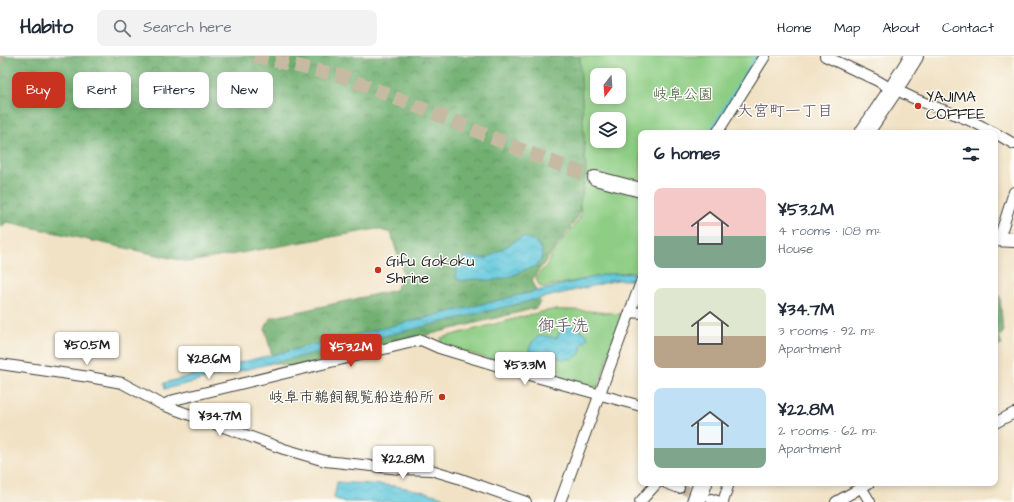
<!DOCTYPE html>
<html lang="en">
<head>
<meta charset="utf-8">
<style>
  :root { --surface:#fff; --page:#f2f2f3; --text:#1f2937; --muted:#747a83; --line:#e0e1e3; --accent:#c8321e }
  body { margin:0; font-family:"Architects Daughter","Klee One",sans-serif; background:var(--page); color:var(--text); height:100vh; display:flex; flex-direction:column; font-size:15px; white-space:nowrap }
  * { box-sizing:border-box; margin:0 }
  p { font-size:13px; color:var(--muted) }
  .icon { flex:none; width:22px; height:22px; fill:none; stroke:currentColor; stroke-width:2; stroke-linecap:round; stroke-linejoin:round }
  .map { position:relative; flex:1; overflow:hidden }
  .drawer { position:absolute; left:638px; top:74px; width:360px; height:356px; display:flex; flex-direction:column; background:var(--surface); border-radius:8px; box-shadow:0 2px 6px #0003 }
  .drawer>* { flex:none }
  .banner { position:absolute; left:12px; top:16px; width:380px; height:36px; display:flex; gap:8px }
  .needle { width:26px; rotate:197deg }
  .controls { position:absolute; left:590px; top:12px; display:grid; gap:8px }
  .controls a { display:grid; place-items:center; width:36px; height:36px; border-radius:8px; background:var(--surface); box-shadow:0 2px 6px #0003; font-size:20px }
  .price { position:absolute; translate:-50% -34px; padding:0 9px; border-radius:4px; background:#fff; color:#222; font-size:13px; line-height:26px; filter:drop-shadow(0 1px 2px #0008) }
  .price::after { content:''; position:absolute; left:50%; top:24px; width:12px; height:9px; margin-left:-6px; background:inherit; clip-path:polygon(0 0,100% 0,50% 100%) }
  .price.on { background:var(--accent); color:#fff }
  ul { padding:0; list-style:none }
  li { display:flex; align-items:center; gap:12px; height:100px; padding:0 16px }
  li span { display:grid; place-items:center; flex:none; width:112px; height:80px; border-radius:8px; color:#555 }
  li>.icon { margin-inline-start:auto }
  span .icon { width:48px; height:48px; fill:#fffc; stroke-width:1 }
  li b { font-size:17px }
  h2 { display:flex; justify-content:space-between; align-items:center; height:48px; padding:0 16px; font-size:17px }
  .chip { padding:0 14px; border-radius:8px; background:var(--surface); box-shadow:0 2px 6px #0003; font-size:14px; line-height:36px }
  .chip.on { background:var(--accent); color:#fff }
  header { display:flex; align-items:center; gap:24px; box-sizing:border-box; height:56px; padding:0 20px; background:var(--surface); border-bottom:1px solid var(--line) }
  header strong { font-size:19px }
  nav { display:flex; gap:22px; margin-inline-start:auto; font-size:14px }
  .search { width:280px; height:36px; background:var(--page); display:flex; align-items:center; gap:10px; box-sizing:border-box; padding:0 14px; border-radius:8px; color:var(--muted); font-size:15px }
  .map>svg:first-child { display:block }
  .forest { fill:url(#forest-crowns); stroke:#476647 }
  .park { fill:#8ecd84; stroke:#557450; fill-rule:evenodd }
  .water { fill:url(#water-waves); stroke:#3e727c }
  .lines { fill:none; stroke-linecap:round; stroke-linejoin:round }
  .stream { stroke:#5fc7db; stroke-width:2.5 }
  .street-tunnel { stroke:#c6baa3; stroke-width:10; stroke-dasharray:10 5; stroke-linecap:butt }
  .secondary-tunnel { stroke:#c6baa3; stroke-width:14; stroke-dasharray:14 7; stroke-linecap:butt }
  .street-casing { stroke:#3c3a35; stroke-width:12 }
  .secondary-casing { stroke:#3c3a35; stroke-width:16 }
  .highway-casing { stroke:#3c3a35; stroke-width:20 }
  .street { stroke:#fff; stroke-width:10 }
  .secondary { stroke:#fff; stroke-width:14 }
  .highway { stroke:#fff; stroke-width:18 }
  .poi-dot { fill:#c8321e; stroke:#fdfcf7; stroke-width:1.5 }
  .labels { text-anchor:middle; stroke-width:3; stroke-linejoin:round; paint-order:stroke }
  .park-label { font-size:15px; fill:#445a40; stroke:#fdfcf7 }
  .poi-label { font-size:15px; fill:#1c1c1c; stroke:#fdfcf7; text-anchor:start }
  .neighbourhood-label { font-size:16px; fill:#564d60; stroke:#fdfcf7 }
  .quarter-label { font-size:17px; fill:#564d60; stroke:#fdfcf7 }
</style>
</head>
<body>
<header>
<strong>Habito</strong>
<div class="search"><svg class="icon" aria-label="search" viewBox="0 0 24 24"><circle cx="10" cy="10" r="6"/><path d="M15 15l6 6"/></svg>Search here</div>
<nav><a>Home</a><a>Map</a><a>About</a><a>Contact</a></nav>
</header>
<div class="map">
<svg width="1014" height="446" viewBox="0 0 1014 446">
  <defs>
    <pattern id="forest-crowns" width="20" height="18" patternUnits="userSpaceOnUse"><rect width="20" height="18" fill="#72b072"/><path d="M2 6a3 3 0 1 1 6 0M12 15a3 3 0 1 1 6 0" fill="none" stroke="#5d8e5d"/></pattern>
    <pattern id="water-waves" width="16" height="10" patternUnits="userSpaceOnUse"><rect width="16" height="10" fill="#5fc7db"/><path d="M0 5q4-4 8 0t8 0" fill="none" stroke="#52aabb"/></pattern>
  </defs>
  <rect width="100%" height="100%" fill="#fdfcf7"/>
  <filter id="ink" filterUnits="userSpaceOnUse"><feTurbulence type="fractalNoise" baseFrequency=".025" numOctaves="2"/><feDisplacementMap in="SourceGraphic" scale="8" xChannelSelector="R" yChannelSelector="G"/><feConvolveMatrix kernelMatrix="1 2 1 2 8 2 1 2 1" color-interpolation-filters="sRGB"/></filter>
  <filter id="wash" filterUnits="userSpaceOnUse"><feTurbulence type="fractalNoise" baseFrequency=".012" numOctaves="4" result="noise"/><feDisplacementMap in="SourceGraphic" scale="16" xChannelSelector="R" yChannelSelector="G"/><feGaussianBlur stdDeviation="0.9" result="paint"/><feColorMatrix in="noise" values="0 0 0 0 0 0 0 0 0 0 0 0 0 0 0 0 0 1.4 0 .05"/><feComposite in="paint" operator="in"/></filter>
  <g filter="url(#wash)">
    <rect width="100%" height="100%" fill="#f1e2c5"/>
    <g class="forest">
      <polygon points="0,0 580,0 586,117 579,156 578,161 536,218 532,224 540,246 536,252 294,312 274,307 265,273 270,262 395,234 404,220 391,177 377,173 189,206 7,166 0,172"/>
      <polygon points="995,240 1000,240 1003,277 999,280 1002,289 995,291"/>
    </g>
    <g class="park">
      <path d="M580,0H765L716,77H641V203L635,216H629L542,231L539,229L536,222L537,220L546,210L553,197L580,162L581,156L580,149L586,116ZM597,19H619V41H597ZM597,63H619V85H597Z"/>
      <path d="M552,254C575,253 598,256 621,258L623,260L598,330L592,333L441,289V282L541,256Z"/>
    </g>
    <g class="water">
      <path d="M524,181C531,183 542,188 542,196C542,200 541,205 538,208C534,212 530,212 524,214C521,215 519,217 516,218C509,221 500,224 492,224C486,225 480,223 474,223C465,224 465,227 456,222C454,214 460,207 463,200L478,202H487L520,182Z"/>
      <polygon points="641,217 641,224 617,224 165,333 164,327 238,307 607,218"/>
      <path d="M566,269H572L573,272C578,274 590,276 587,283C585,287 582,287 581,291C582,301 571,304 563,303C559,302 554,300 550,300C545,300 540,304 534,301C531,299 530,296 529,293C535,278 541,278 555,282H557L560,273Z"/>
      <path d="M337,426C364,428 391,428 417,434C430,437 443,441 455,446H343L334,442Z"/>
    </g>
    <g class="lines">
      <polyline class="stream" points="709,77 756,0"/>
    </g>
  </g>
  <g filter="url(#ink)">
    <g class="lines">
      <polyline class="street-tunnel" points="679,432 702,440"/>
      <g class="secondary-tunnel">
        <polyline points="0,0 3,0"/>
        <polyline points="254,0 341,20 446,62 526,96 595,122"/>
      </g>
      <defs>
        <g id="street">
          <polyline points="825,0 878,25 893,34"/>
          <path d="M901,36C924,49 951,55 975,67C982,70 988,74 995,77"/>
          <polyline points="717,77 765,0"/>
          <polyline points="995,77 1014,88"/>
          <polyline points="999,183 1014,136"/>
          <polyline points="630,256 641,257"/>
          <polyline points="0,308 89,321 122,327 163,349 284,393 325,405 400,413 431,414 458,422 526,446"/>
          <polyline points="163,349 174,344 421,284 439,292 518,316 641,350"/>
          <polyline points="995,367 1014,357"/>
          <polyline points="666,427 679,432"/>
          <polyline points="861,431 870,446"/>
          <polyline points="711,443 720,446"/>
          <polyline points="560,446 641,226"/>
          <polyline points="640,446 657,427"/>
          <polyline points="723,446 729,427"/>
          <polyline points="836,446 869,427"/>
        </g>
        <g id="secondary">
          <polyline points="595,122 641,134"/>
          <polyline points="995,183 1014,184"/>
        </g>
        <g id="highway">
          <polyline points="864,77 893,34 914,0"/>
          <polyline points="696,446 703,427"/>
        </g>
      </defs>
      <use href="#street" class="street-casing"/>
      <use href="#secondary" class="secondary-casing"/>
      <use href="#highway" class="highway-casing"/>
      <use href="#street" class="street"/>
      <use href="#secondary" class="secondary"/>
      <use href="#highway" class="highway"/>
    </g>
  </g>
  <g class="poi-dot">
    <circle cx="918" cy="50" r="4"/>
    <circle cx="378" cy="214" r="4"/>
    <circle cx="442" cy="341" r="4"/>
  </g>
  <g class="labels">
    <g class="park-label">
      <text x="683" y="43">岐阜公園</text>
    </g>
    <g class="poi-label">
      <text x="926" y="46">YAJIMA<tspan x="926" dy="17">COFFEE</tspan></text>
      <text x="386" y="210">Gifu Gokoku<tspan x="386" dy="17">Shrine</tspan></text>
      <text x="434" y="346" text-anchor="end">岐阜市鵜飼観覧船造船所</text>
    </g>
    <g class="neighbourhood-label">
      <text x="785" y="60">大宮町一丁目</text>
    </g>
    <g class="quarter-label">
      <text x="563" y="275">御手洗</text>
    </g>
  </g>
</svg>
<div class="controls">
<a><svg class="needle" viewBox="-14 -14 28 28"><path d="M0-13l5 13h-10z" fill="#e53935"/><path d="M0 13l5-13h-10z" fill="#747a83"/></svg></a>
<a><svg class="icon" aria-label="layers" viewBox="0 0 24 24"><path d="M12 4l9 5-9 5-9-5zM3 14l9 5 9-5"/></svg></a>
</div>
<b class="price" style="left:87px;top:310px">¥50.5M</b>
<b class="price on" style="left:351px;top:312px">¥53.2M</b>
<b class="price" style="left:209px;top:324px">¥28.6M</b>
<b class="price" style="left:525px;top:330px">¥53.3M</b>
<b class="price" style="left:220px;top:381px">¥34.7M</b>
<b class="price" style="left:403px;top:424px">¥22.8M</b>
<div class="banner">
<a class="chip on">Buy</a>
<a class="chip">Rent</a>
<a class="chip">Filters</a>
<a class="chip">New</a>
</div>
<section class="drawer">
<h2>6 homes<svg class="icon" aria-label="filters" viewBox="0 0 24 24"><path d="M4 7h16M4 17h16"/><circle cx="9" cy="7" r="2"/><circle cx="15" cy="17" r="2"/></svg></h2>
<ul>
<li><span style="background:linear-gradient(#f6c9c9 60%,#7fa58c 0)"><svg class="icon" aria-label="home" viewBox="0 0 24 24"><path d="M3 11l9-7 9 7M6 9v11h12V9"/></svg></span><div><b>¥53.2M</b><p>4 rooms · 108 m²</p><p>House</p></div></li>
<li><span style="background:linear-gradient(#dfe7d0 60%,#b9a48a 0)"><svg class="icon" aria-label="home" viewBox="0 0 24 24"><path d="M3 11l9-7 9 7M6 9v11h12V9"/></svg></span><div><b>¥34.7M</b><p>3 rooms · 92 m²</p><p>Apartment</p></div></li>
<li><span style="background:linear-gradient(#bfe0f5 75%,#7fa58c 0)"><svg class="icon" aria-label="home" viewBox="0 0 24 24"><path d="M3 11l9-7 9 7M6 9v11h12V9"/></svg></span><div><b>¥22.8M</b><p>2 rooms · 62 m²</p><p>Apartment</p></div></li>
</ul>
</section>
</div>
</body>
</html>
